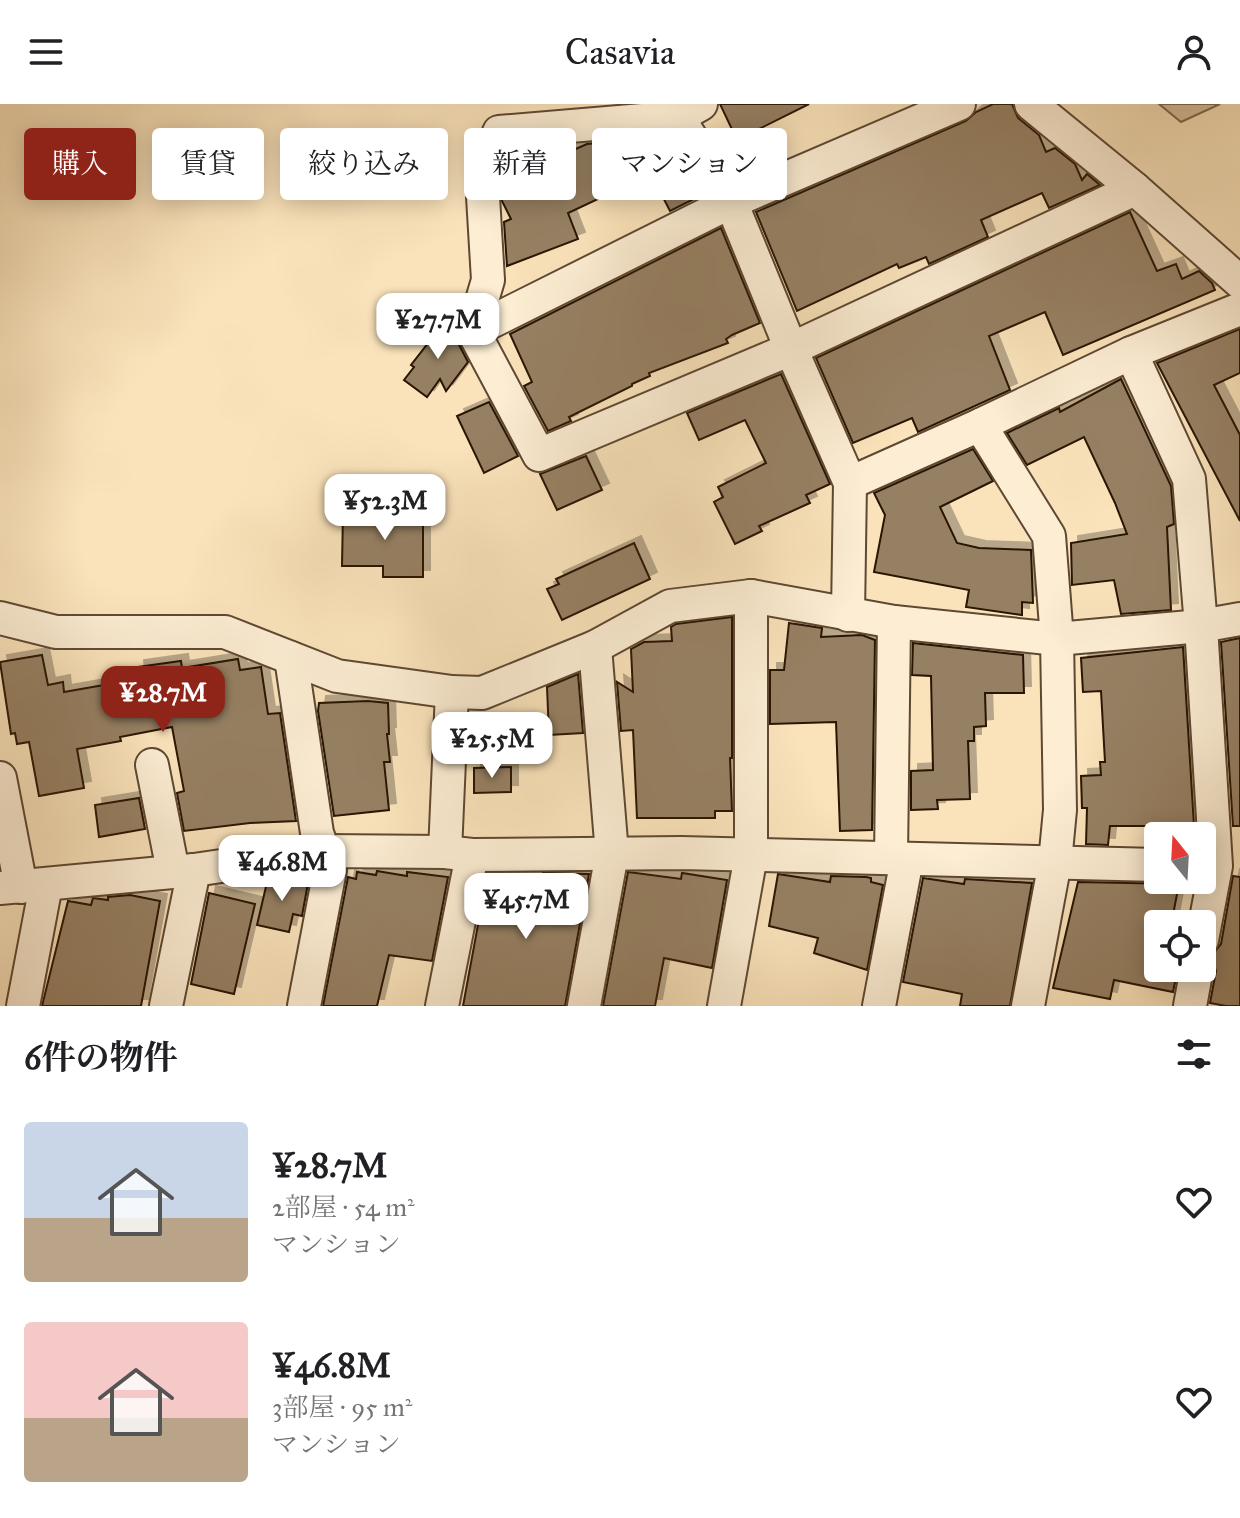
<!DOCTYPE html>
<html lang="ja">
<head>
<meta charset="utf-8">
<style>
  :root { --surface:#fff; --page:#f6f6f6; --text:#202124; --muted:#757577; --accent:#8f2418 }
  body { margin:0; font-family:"IM FELL Great Primer","Noto Serif JP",serif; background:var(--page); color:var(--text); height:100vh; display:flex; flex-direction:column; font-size:30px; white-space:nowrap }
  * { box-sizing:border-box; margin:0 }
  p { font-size:26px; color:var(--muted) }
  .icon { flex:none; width:44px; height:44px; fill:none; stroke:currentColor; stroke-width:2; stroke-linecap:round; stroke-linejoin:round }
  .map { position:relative; height:902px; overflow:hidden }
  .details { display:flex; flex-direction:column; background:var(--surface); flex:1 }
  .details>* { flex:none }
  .top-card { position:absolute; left:24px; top:24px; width:800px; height:72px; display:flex; gap:16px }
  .needle { width:52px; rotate:342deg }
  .buttons { position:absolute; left:1144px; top:718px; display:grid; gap:16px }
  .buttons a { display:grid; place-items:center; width:72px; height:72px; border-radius:8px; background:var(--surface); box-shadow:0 4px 20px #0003; font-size:40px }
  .price { position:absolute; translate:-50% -68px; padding:0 18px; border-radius:16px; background:#fff; color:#222; font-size:26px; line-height:52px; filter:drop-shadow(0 2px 4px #0008) }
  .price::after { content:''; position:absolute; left:50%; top:48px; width:24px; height:18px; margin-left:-12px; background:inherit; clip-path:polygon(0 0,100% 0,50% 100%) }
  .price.active { background:var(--accent); color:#fff }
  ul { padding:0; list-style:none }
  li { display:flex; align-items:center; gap:24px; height:200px; padding:0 24px }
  li span { display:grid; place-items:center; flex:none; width:224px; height:160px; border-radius:8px; color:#555 }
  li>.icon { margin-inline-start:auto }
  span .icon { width:96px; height:96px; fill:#fffc; stroke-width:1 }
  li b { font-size:34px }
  h2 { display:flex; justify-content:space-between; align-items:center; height:96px; padding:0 24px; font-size:34px }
  .chip { padding:0 28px; border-radius:8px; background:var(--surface); box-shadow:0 4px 20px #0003; font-size:28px; line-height:72px }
  .chip.active { background:var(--accent); color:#fff }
  header { display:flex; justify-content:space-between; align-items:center; height:104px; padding:0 24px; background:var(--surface); font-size:36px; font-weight:600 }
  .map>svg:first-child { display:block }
  .green { fill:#d7c09c; stroke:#806a51; stroke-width:2 }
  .building { fill:#968064; stroke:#2a1406; stroke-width:2; filter:url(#shadow) }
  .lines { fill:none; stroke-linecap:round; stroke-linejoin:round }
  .minor-casing { stroke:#5e4833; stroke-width:36 }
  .minor { stroke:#fcedd3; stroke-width:32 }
</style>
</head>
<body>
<header><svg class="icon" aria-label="menu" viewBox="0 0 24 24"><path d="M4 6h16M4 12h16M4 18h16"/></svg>Casavia<svg class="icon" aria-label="person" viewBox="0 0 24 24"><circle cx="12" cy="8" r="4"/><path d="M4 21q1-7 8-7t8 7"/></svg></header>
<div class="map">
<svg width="1240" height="902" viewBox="0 0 1240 902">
  <defs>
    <filter id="shadow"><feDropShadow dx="7" dy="-7" stdDeviation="0" flood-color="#0004"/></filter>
  </defs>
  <rect width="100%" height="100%" fill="#fae3bb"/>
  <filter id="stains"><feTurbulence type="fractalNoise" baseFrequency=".0025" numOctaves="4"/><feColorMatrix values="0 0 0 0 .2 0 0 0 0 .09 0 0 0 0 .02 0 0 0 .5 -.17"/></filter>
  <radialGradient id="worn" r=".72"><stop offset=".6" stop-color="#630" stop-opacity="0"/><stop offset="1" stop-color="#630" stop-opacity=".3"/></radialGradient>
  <polygon class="green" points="1159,0 1220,0 1181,18"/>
  <g class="building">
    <polygon points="720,0 809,0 737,36"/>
    <polygon points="993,0 1012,0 1018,14 1039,31 1046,48 1055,44 1075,60 1082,76 1087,70 1100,81 1049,104 1042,89 981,116 988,133 929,160 926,153 899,164 897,160 797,207 756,108 966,17 976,8"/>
    <polygon points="665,33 668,33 704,90 670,107 651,70 568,109 578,135 507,162 504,118 511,115 502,97 501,79 513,46 558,42 562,51 587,40 630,36 629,52"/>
    <polygon points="1130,108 1157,167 1176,160 1182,175 1199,167 1212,179 1215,186 1063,251 1045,208 989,232 1010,286 918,328 912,314 853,339 816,254"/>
    <polygon points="721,124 760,219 732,231 726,235 728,239 649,269 650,272 632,280 632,282 569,313 571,317 548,327 524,282 532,278 510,230"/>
    <polygon points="447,215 455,221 456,235 468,258 446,287 440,275 427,293 404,276 414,263 411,261"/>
    <polygon points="1240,225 1240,269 1214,281 1240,331 1240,417 1157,259"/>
    <polygon points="781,270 830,380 806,391 810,399 759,422 762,427 735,440 714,398 723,393 718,383 766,359 745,316 699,336 687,309"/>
    <polygon points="1121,275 1171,382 1174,420 1167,423 1171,506 1121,510 1114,476 1072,481 1071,439 1127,430 1115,399 1084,333 1027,361 1007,329 1059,304 1060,308"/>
    <polygon points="489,298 518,352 484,369 457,312"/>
    <polygon points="973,345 993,377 940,403 957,439 979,444 1031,446 1033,499 1022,498 1022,511 966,503 969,486 874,468 885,411 874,389"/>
    <polygon points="586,352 602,386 557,406 540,370"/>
    <polygon points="343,408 423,408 423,473 383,473 383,462 342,462"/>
    <polygon points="634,439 650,475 562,516 547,485 559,480 556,475"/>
    <polygon points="732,513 732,654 730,654 732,707 715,707 715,714 637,714 633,626 621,627 617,578 633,588 631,545 644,538 672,537 671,523 676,520"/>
    <polygon points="789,519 822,524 821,533 862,531 875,536 872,726 840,727 836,618 770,620 770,566 784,566"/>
    <polygon points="1240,534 1240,722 1233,722 1221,538"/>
    <polygon points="913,539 1023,551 1024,589 985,589 986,622 974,623 974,637 968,637 970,695 937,696 938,705 911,706 911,667 933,666 931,572 912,571"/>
    <polygon points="1183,543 1194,722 1110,722 1108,741 1086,740 1087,704 1082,704 1081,672 1101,671 1100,658 1105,658 1101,587 1083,588 1081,554"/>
    <polygon points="42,551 48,581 63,578 64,588 138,575 137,563 181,557 182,564 238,555 240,566 261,563 268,610 280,609 296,717 250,719 184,727 177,689 184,687 172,623 120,633 121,637 77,645 84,684 39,692 29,638 17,640 15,629 11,630 0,558"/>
    <polygon points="578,570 583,629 549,631 547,583"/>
    <polygon points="368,597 388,599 389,630 387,630 390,658 384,658 389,706 334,712 318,607 319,599"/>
    <polygon points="511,663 511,688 474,689 474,664"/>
    <polygon points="139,694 145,725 99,733 95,701"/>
    <polygon points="377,767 407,772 407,768 448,773 432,857 389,851 377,902 323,902 348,773 356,775 357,768 376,771"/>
    <polygon points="628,768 681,775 682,769 727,776 712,864 664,854 655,902 603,902"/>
    <polygon points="543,769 589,770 565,902 463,902 487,772 495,774 496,770 508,770 543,776"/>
    <polygon points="778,770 830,778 831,772 866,773 871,774 871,778 883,781 867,866 814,849 818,834 769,822"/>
    <polygon points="282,772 308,779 302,812 293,810 289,828 257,821 268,774"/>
    <polygon points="1233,772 1240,773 1240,902 1226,902 1210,899 1216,867 1211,852 1221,840"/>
    <polygon points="923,774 964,780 965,775 1032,779 1010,902 960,902 962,890 903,878"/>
    <polygon points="1078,778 1179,780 1172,816 1186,820 1158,820 1158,864 1178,864 1173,888 1114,876 1110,895 1053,884"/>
    <polygon points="209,789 255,800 234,890 191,880"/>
    <polygon points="130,791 160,797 141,902 42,902 68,797 91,801 93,794 108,796 108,793"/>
  </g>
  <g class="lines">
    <defs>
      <g id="minor">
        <polyline points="701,0 678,13 499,28 482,76 488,176 473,227 539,351 791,245 1135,85"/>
        <polyline points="1031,0 1135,85 1240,178"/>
        <polyline points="678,13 731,98 791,245 850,379 848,511"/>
        <polyline points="473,227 731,98 959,0"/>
        <polyline points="1131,249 1189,375 1201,522 1216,762 1202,836"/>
        <polyline points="980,321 1049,432 1057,535 1060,706 1055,758 1028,902"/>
        <polyline points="850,379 980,321 1131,249 1240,205"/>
        <polyline points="0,514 56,528 225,528 337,572 452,588 482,589 595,543 670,502 751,492 894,518 1057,535 1201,522 1240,515"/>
        <polyline points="291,554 317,729 330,766 304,902"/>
        <polyline points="152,661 173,767"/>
        <polyline points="0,674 21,783"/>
        <polyline points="445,748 452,588"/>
        <polyline points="891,754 894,518"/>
        <polyline points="0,784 194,766 324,747 445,748 472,751 681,749 1158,761"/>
        <polyline points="23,902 46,781"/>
        <polyline points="166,902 194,766"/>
        <polyline points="442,902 472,751"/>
        <polyline points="584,902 612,750 595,543"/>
        <polyline points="724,902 751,751 751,492"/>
        <polyline points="879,902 907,755"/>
        <polyline points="1190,902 1197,864"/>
      </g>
    </defs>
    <use href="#minor" class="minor-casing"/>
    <use href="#minor" class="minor"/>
  </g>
  <rect width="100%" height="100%" filter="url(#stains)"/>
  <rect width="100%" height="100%" fill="url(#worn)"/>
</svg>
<div class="buttons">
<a><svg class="needle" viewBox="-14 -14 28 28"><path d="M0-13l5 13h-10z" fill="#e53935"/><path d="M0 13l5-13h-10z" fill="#757577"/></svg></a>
<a><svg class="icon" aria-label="locate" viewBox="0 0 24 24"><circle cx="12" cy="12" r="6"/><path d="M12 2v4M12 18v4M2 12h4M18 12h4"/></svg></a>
</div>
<b class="price" style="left:438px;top:257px">¥27.7M</b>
<b class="price" style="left:385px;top:438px">¥52.3M</b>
<b class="price active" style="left:163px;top:630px">¥28.7M</b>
<b class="price" style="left:492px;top:676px">¥25.5M</b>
<b class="price" style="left:282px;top:799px">¥46.8M</b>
<b class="price" style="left:526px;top:837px">¥45.7M</b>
<div class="top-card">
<a class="chip active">購入</a>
<a class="chip">賃貸</a>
<a class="chip">絞り込み</a>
<a class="chip">新着</a>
<a class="chip">マンション</a>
</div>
</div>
<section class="details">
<h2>6件の物件<svg class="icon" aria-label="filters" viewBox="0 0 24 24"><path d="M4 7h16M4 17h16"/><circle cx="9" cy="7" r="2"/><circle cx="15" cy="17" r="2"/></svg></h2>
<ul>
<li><span style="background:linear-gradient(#c9d6e8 60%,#b9a48a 0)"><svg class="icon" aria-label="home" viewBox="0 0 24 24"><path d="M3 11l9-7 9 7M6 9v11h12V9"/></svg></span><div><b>¥28.7M</b><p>2部屋 · 54 m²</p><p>マンション</p></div><svg class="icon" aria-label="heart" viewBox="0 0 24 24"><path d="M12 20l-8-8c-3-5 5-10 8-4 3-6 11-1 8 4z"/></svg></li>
<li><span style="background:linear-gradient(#f6c9c9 60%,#b9a48a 0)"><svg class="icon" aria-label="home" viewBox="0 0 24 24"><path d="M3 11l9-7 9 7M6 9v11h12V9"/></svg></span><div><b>¥46.8M</b><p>3部屋 · 95 m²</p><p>マンション</p></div><svg class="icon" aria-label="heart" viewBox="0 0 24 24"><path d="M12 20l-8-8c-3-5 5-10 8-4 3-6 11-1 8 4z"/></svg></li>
</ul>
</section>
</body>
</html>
